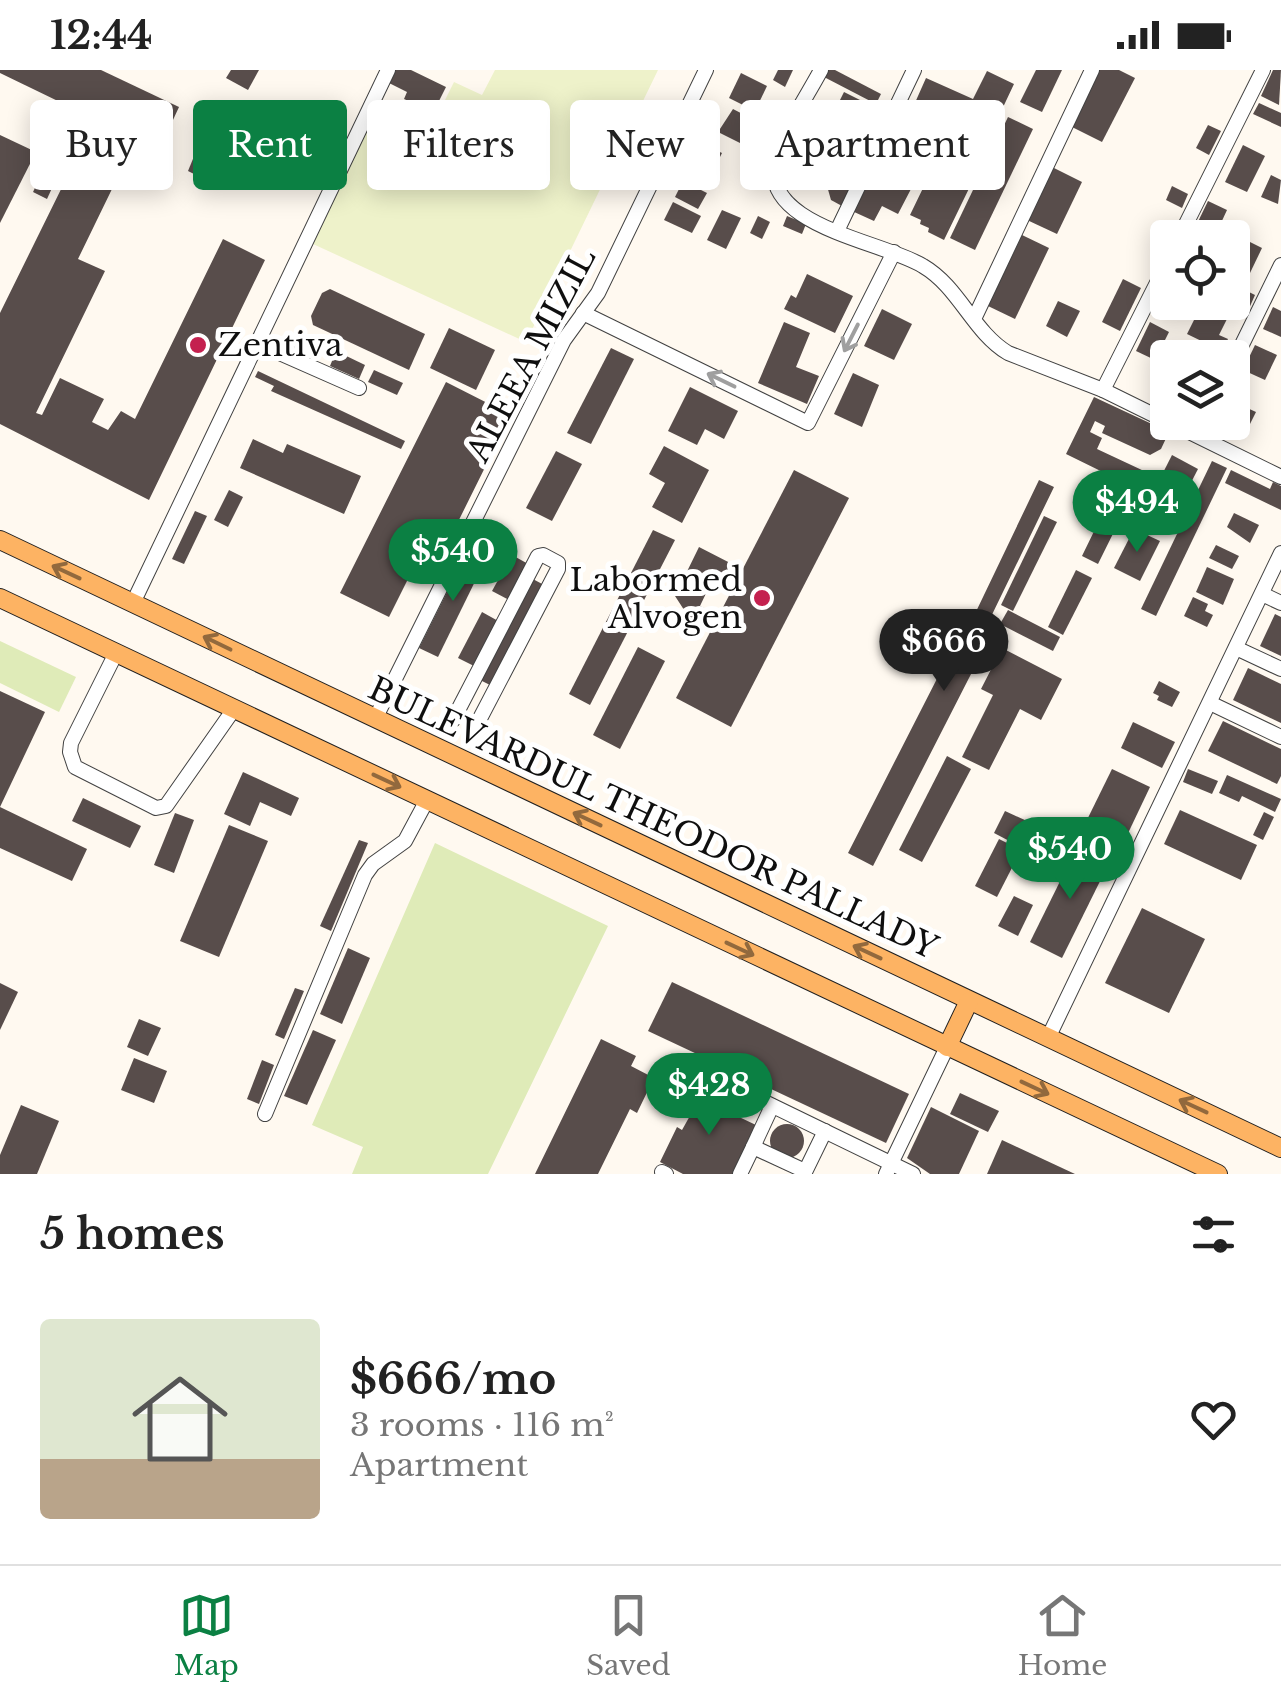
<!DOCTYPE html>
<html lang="en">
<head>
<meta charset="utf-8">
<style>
  :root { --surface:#fff; --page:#f6f6f6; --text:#222; --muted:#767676; --line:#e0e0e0; --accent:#0b8043 }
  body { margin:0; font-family:"Libre Baskerville",serif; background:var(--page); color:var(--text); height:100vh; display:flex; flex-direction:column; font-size:38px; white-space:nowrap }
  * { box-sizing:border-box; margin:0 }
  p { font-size:32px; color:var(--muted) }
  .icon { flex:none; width:55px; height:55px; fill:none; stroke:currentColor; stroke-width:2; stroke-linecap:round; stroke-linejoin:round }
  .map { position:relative; height:1104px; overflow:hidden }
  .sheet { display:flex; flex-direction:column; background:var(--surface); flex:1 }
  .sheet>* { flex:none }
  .hud { position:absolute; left:30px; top:30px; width:1222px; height:90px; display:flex; gap:20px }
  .controls { position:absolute; left:1150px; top:150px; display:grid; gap:20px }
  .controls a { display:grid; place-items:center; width:100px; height:100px; border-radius:10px; background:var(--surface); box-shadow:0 5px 25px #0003; font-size:50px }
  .price { position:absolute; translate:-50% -85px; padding:0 22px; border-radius:35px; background:var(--accent); color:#fff; font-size:32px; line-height:65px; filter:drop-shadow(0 2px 5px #0008) }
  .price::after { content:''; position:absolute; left:50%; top:60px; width:30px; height:22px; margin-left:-15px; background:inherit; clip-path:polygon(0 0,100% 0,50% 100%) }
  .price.selected { background:#222; color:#fff }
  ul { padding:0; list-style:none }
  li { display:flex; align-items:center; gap:30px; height:250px; padding:0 40px }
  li+li { border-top:2px solid var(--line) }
  li span { display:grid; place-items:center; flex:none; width:280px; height:200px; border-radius:10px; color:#555 }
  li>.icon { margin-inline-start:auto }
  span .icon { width:120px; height:120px; fill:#fffc; stroke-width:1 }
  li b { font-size:42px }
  h2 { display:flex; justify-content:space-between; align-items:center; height:120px; padding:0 40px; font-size:42px }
  .pill { padding:0 35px; border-radius:10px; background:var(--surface); box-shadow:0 5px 25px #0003; font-size:35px; line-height:90px }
  .pill.selected { background:var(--accent); color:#fff }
  .status { display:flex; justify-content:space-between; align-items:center; height:70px; padding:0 50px; background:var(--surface); direction:ltr }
  .status svg { height:28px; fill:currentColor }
  .menu { display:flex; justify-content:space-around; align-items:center; height:140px; border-top:2px solid var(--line); background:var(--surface); font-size:28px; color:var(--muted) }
  .menu a { display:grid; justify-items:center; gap:5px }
  .menu .selected { color:var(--accent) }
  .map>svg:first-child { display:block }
  .green { fill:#dfebb8 }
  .pitch { fill:#eef2ca }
  .building { fill:#584d4b }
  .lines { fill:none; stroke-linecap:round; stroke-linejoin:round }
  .minor-casing { stroke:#424242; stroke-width:16 }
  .major-casing { stroke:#202020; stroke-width:20 }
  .minor { stroke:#fff; stroke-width:14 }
  .major { stroke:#fdb363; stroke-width:18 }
  .oneway { stroke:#9f9f9f }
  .oneway2 { stroke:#92693d }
  .poi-dot { fill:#c4214f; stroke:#fff; stroke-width:4 }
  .labels { text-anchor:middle; stroke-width:10; stroke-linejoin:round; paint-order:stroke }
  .poi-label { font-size:32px; fill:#0f0f0f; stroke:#fff; text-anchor:start }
  .street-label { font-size:32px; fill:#0f0f0f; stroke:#fff }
</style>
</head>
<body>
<div class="status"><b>12:44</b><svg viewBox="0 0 49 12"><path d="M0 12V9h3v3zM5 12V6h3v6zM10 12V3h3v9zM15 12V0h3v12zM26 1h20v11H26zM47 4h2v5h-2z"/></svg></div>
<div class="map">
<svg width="1281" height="1104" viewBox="0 0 1281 1104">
  <rect width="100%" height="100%" fill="#fff9f0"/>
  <g class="green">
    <polygon points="0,571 76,607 59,642 0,613"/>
    <polygon points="435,773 608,856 488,1104 352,1104 363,1077 312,1055"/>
  </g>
  <polygon class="pitch" points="495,0 658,0 526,272 313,174 375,44 426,68 454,12 482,25"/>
  <g class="building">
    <polygon points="0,0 101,0 179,37 159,80 0,3"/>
    <polygon points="231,0 259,0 248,20 226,8"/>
    <polygon points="396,0 411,0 446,17 424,61 387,43 391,33 409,41 413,33 404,29 407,22 389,13"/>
    <polygon points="778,0 793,0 785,17 773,10"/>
    <polygon points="827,0 835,0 881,24 876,34 824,7"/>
    <polygon points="1036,0 1062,0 1042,42 1020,32"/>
    <polygon points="1099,0 1119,0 1135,8 1102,72 1070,56"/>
    <polygon points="1273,0 1281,0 1279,35 1261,26"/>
    <polygon points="987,1 1014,14 988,69 914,35 926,8 973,29"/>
    <polygon points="741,3 767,16 755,41 729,28"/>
    <polygon points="844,22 880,40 870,60 834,42"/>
    <polygon points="1259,33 1281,43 1281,57 1253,44"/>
    <polygon points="812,36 820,40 806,67 797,62"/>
    <polygon points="733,39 758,52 751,65 745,62 740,73 718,62"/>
    <polygon points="1008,47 1033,59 975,180 950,168"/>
    <polygon points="1208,55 1221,61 1209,85 1196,78"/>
    <polygon points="854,60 874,70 842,136 831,130 827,116"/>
    <polygon points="0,65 36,82 0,153"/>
    <polygon points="224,71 281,100 273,116 216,87"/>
    <polygon points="701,73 722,83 706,115 685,104"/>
    <polygon points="1243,75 1265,86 1247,122 1225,112"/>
    <polygon points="308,78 326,87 314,111 296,102"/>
    <polygon points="195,84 208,90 200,107 188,101"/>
    <polygon points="939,85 963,101 965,96 977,102 944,170 928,162 929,158 920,154 921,150 910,145"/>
    <polygon points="49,88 63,94 47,129 33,122"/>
    <polygon points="1052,97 1082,112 1057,164 1027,150"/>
    <polygon points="71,99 112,119 78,189 105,201 36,343 42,345 60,308 104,329 92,352 108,360 121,341 135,349 223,169 265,190 149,430 0,354 0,243"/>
    <polygon points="876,102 911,119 898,144 882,136 874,151 852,141"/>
    <polygon points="1271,105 1281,110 1278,134 1261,127"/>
    <polygon points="683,111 707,123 698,139 675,127"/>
    <polygon points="1172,116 1188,124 1182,138 1166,130"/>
    <polygon points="1208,131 1227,140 1214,168 1194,160"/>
    <polygon points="673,132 701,146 692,163 664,150"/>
    <polygon points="722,140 741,148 726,179 707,170"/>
    <polygon points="758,146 770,152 762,169 750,163"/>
    <polygon points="787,146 806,154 802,164 783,156"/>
    <polygon points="1022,165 1049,178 1015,249 988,236"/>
    <polygon points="1242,168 1262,178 1250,203 1232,195"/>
    <polygon points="807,204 853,226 835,263 784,239 791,225 796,228"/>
    <polygon points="1123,209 1141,218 1120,261 1102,252"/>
    <polygon points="1168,215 1168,232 1190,232 1181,250 1156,237"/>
    <polygon points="1235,215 1255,225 1247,243 1226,232 1232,232"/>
    <polygon points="330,219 425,264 409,300 313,255 311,246 322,223"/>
    <polygon points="1058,231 1080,241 1067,267 1046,256"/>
    <polygon points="1203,232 1230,243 1219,265 1228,269 1222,281 1187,264"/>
    <polygon points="1273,237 1281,241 1281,267 1263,259"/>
    <polygon points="882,239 912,254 894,290 864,276"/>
    <polygon points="784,252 810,263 796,297 819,306 807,334 758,313"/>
    <polygon points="1150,252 1169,262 1155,290 1136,281"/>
    <polygon points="449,258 495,280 476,320 430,298"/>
    <polygon points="298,262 322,273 313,294 288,283"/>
    <polygon points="1188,271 1211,282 1208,288 1180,288"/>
    <polygon points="1255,275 1277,285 1265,310 1243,300"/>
    <polygon points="611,278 634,289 591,374 567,363"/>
    <polygon points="336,281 365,295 359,309 330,296"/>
    <polygon points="374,300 403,313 397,325 368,312"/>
    <polygon points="258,301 405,371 401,379 271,321 274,316 255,307"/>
    <polygon points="853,303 879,315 862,357 834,344"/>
    <polygon points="446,312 511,345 447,474 430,465 389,547 340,523"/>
    <polygon points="690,317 738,341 724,369 705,359 697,375 668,361"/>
    <polygon points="1094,327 1169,362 1161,379 1150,385 1102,363 1105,356 1095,351 1090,362 1102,368 1097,379 1144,401 1098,494 1082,486 1119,410 1066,384"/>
    <polygon points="1232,331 1256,342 1247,360 1232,353"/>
    <polygon points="253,369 283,383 287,374 361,406 344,444 240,398"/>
    <polygon points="664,376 709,400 682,453 652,437 665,413 649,404"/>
    <polygon points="556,381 582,394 552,451 526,438"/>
    <polygon points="1172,385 1198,399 1164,465 1138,452"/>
    <polygon points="1212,391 1227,398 1156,546 1141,539"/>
    <polygon points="794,400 849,428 731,657 676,628"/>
    <polygon points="1231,400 1270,419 1273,412 1281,416 1281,440 1225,413"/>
    <polygon points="1039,410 1054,417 986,557 993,561 873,796 848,783 968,548 972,550"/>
    <polygon points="229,420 243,427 228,457 214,450"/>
    <polygon points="195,441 207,446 184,494 172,489"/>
    <polygon points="1234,443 1259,455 1250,473 1227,457"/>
    <polygon points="1044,446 1057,452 1013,541 1001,535"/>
    <polygon points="1134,459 1160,471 1140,511 1114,498"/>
    <polygon points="653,460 675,470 590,635 569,624"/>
    <polygon points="1216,475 1239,486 1232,499 1209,488"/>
    <polygon points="699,477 736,496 723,521 710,515 700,536 713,542 701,566 675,526"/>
    <polygon points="468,480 486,489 438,587 419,578"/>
    <polygon points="512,485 530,495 511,531 492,521"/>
    <polygon points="1207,497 1234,509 1223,535 1196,522"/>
    <polygon points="1076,500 1092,508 1063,565 1048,557"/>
    <polygon points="531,508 544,515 492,616 480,610"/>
    <polygon points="1193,527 1208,534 1205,541 1213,545 1207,557 1184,546"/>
    <polygon points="1008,540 1060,567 1053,581 1000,554"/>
    <polygon points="482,542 500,552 476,597 458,588"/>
    <polygon points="1275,544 1281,547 1281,586 1260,576"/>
    <polygon points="638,577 665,591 620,679 593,665"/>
    <polygon points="1002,578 1062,609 1041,650 1020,639 989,700 962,687 993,625 981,619"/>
    <polygon points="1248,598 1281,614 1281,653 1233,630"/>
    <polygon points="1159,611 1180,622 1172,637 1157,630 1159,626 1153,623"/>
    <polygon points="0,621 45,642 0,737"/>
    <polygon points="1223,651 1281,679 1281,706 1277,714 1208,681"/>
    <polygon points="1133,652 1175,672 1162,698 1121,678"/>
    <polygon points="947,686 971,699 922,792 899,780"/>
    <polygon points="1112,699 1150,717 1121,778 1082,760"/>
    <polygon points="1188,699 1218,711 1212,724 1183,712"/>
    <polygon points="243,702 299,728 291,746 260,732 250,756 224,744"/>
    <polygon points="1227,705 1281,729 1275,742 1242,726 1239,732 1219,723"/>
    <polygon points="83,728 141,756 130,778 72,751"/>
    <polygon points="0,737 87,779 72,811 0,778"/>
    <polygon points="1180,740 1257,775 1241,810 1164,774"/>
    <polygon points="1005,741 1027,751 1015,774 994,763"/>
    <polygon points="1264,742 1274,747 1263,770 1253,765"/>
    <polygon points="175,743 194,750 174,803 154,795"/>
    <polygon points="229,755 268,771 219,887 180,871"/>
    <polygon points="999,769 1021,780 997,827 975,816"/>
    <polygon points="359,770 368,773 331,861 320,856"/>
    <polygon points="1078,775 1110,791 1062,888 1030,872"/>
    <polygon points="1014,826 1033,835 1018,866 998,856"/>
    <polygon points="1142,838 1205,869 1169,943 1105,913"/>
    <polygon points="348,878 370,888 342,954 320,944"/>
    <polygon points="672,912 909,1024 886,1073 648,961"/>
    <polygon points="0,913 18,922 0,960"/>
    <polygon points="295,918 304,921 284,969 275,965"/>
    <polygon points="139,949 161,958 148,986 127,977"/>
    <polygon points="313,960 336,970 307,1035 284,1026"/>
    <polygon points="601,969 636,986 631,996 654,1008 637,1043 630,1039 598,1104 535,1104"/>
    <polygon points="134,988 167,1001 154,1033 121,1020"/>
    <polygon points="262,990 274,995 259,1034 247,1029"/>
    <polygon points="709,1012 727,1021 720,1038 756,1055 735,1104 683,1104 660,1092 677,1057 682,1060"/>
    <polygon points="960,1023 999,1041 988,1062 950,1044"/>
    <polygon points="21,1035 59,1051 37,1104 0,1104 0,1085"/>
    <polygon points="931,1037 979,1061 959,1104 930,1104 907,1088"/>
    <circle cx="787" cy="1071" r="17"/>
    <polygon points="1002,1070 1075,1104 987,1104"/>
  </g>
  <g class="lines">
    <defs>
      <g id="minor">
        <path d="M821,0C806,28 785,58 776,89C757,156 883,171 923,196C959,217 973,262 1008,283L1103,320L1168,352"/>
        <polyline points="837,161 914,0"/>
        <polyline points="1179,168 1263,0"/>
        <polyline points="583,243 808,353 894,182"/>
        <polyline points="974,249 1092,0"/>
        <polyline points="257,273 359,318"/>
        <polyline points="1232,295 1281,195"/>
        <polyline points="1103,320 1168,191"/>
        <polyline points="1169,352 1281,407"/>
        <polyline points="1262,524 1281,533"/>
        <polyline points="133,533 388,0"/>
        <polyline points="1236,578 1281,599"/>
        <polyline points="116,583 71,673 70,682 75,697 156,738 166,736 234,639"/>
        <polyline points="1210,633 1281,667"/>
        <polyline points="375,649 564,270 598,223 706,0"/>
        <polyline points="453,650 538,486 543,485 558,493 558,499 474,660"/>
        <polyline points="1048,968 1281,483"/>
        <polyline points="707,1004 913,1104"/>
        <polyline points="265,1044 365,805 373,794 405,771 427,730"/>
        <polyline points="753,1077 772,1036"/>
        <polyline points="662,1102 666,1104"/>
        <polyline points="740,1104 753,1077 805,1101"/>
        <polyline points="804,1104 825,1061"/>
        <polyline points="886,1104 947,977"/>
      </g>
      <g id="major">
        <polyline points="0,470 1281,1078"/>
        <polyline points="0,528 1218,1104"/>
        <polyline points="947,977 969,931"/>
      </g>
    </defs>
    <use href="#minor" class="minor-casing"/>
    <use href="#major" class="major-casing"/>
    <use href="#minor" class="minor"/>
    <use href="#major" class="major"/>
  </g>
  <defs><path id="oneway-shaft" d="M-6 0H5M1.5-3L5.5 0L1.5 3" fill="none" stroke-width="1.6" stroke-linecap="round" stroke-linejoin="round" transform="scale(2.5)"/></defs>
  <g class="oneway">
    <use href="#oneway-shaft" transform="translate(851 268) rotate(117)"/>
    <use href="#oneway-shaft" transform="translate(721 310) rotate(-154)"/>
  </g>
  <g class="oneway2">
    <use href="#oneway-shaft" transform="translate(66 502) rotate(-155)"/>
    <use href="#oneway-shaft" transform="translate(217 573) rotate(-154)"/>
    <use href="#oneway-shaft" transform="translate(387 711) rotate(25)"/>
    <use href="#oneway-shaft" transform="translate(587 749) rotate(-155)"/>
    <use href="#oneway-shaft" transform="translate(740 879) rotate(25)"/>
    <use href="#oneway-shaft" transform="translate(867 882) rotate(-155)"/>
    <use href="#oneway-shaft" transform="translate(1035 1018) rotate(25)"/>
    <use href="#oneway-shaft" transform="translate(1193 1036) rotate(-155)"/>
  </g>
  <g class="poi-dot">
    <circle cx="198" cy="275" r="10"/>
    <circle cx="762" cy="528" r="10"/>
  </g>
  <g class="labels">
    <g class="poi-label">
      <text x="218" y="286">Zentiva</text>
      <text x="742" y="521" text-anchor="end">Labormed<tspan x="742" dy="37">Alvogen</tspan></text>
    </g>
    <g class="street-label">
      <text transform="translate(531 285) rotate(-62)" y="11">ALEEA MIZIL</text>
      <text transform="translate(653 748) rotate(25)" y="11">BULEVARDUL THEODOR PALLADY</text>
    </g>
  </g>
</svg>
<div class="controls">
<a><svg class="icon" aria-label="locate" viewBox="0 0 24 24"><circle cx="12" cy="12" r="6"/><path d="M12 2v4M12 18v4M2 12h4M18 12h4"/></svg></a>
<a><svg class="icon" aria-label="layers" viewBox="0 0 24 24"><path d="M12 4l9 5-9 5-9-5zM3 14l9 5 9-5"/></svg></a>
</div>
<b class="price" style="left:1137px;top:485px">$494</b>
<b class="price" style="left:453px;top:534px">$540</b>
<b class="price selected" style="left:944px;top:624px">$666</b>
<b class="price" style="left:1070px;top:832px">$540</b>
<b class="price" style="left:709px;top:1068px">$428</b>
<div class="hud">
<a class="pill">Buy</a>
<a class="pill selected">Rent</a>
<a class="pill">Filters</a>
<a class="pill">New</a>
<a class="pill">Apartment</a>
</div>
</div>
<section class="sheet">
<h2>5 homes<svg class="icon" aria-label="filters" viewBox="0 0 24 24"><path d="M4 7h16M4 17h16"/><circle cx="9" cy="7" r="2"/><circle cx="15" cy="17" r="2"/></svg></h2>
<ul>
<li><span style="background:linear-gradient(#dfe7d0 70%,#b9a48a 0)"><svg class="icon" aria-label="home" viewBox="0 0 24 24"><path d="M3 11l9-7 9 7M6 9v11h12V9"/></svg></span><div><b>$666/mo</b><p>3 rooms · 116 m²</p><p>Apartment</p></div><svg class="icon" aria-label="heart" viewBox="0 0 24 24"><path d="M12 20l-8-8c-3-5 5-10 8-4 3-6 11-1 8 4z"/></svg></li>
</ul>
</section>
<nav class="menu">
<a class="selected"><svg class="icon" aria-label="map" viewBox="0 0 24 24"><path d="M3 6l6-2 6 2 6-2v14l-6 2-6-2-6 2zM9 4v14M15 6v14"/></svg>Map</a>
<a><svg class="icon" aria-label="saved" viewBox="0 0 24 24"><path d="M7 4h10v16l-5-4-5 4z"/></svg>Saved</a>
<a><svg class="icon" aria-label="home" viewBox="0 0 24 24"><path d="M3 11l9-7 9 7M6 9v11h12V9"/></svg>Home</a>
</nav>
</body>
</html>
